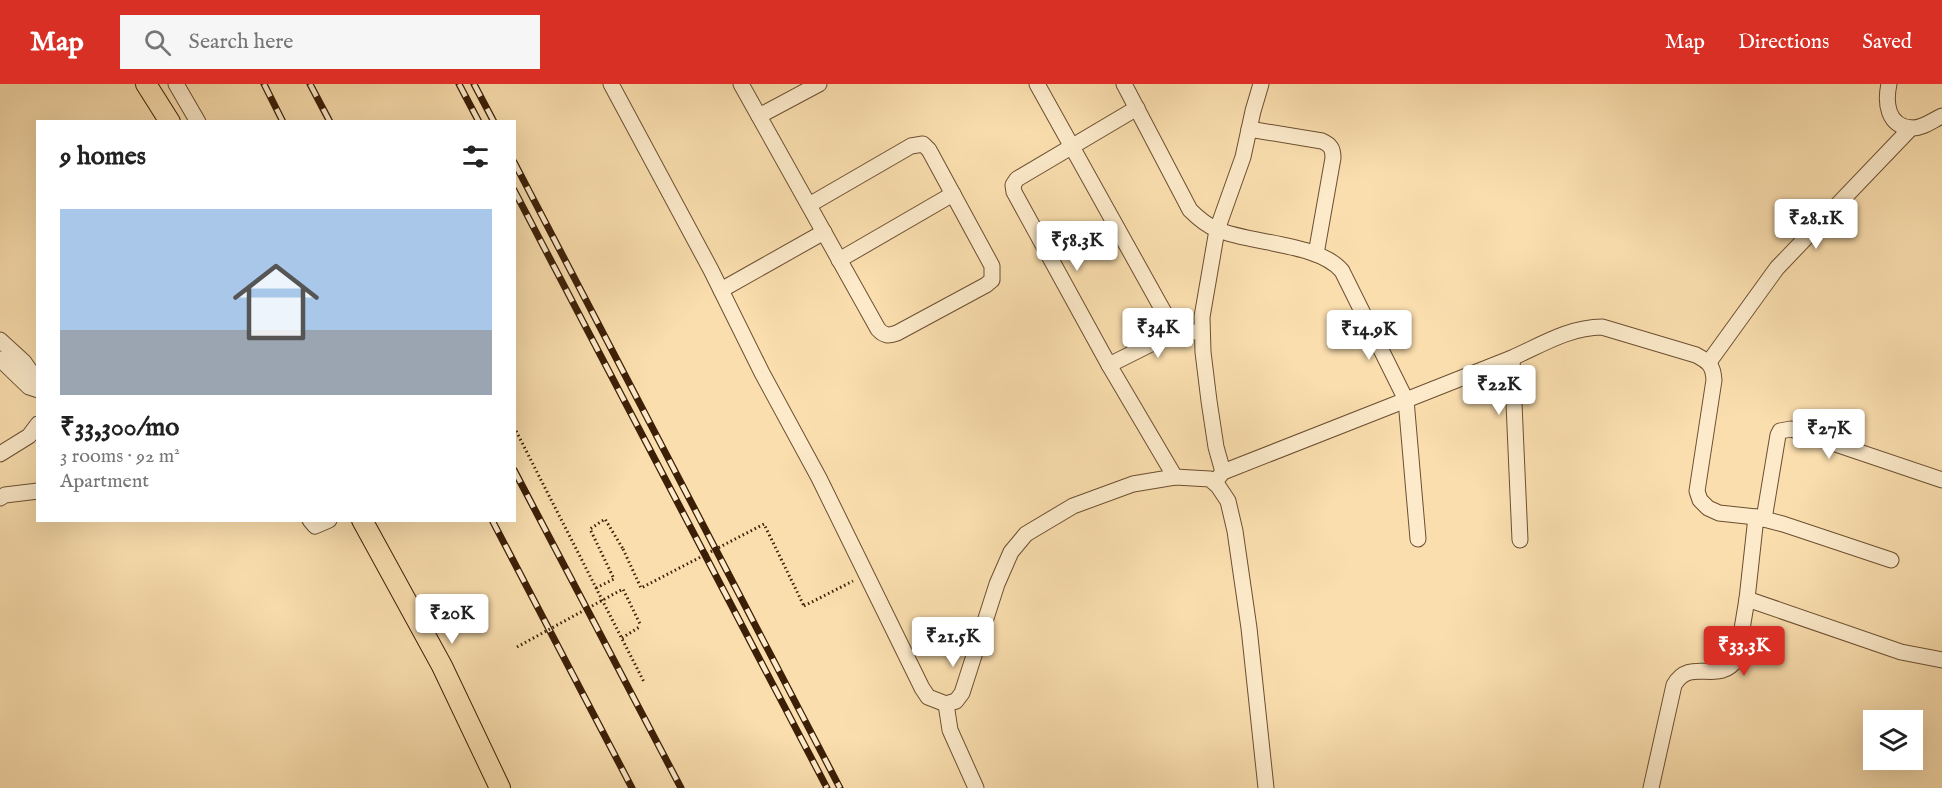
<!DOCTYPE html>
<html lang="en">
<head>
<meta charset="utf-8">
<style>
  :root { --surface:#fff; --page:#f6f6f6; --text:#222; --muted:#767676; --accent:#d93025 }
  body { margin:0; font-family:"IM FELL English",serif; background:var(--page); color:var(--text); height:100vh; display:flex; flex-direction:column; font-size:22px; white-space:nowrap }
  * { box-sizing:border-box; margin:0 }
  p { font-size:20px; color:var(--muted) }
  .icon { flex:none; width:33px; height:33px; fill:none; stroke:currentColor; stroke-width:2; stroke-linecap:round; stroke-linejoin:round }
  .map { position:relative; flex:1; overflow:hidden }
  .side { position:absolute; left:36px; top:36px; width:480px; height:402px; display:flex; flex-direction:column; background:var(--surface); border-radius:0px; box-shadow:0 6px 24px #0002 }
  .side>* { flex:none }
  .controls { position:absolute; left:1863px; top:626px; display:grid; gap:12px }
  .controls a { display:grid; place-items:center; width:60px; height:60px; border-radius:0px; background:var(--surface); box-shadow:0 6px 24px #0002; font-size:30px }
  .price { position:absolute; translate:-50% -51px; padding:0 14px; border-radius:6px; background:#fff; color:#222; font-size:20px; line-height:39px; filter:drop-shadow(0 2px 3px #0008) }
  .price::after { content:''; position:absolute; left:50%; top:36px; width:18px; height:14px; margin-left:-9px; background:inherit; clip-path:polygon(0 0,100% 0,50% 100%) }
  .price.active { background:var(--accent); color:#fff }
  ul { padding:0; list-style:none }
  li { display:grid; align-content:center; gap:12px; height:318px; padding:0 24px }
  li span { display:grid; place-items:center; height:186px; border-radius:0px; color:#555 }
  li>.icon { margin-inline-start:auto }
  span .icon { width:108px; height:108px; fill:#fffc; stroke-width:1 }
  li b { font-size:26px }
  h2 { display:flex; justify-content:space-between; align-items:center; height:72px; padding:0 24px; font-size:26px }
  header { display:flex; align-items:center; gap:36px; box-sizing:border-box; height:84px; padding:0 30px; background:var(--accent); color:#fff }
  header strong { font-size:28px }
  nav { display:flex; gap:33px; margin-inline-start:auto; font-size:21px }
  .search { width:420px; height:54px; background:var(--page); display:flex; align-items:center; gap:15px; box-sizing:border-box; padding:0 21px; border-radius:0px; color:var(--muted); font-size:22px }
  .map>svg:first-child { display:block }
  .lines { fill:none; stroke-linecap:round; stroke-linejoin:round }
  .minor-casing { stroke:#6c4f31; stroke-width:17 }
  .major-casing { stroke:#3c1f07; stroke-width:22 }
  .path { stroke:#3c1f07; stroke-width:3; stroke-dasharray:1.5 3; stroke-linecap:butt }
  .minor { stroke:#fceaca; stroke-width:15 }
  .major { stroke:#fadeae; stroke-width:20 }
  .rail-casing { stroke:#3c1f07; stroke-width:7 }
  .rail { stroke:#fceaca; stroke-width:4.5; stroke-dasharray:14; stroke-linecap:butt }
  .path-bridge { stroke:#3c1f07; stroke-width:3; stroke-dasharray:1.5 3; stroke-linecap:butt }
</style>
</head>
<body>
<header>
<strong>Map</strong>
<div class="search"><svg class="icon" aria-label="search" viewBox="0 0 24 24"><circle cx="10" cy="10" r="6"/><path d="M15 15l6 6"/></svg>Search here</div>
<nav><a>Map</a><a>Directions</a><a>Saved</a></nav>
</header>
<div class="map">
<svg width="1942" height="704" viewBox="0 0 1942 704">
  <rect width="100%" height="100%" fill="#fadeae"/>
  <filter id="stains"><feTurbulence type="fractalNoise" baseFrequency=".00333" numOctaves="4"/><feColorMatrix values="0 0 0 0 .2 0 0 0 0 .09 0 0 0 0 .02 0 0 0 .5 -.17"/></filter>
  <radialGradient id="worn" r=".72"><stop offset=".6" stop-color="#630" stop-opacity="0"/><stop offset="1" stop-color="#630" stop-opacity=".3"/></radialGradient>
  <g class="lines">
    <defs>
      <g id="minor">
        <polyline points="176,0 198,38"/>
        <polyline points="611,0 711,186 762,289 819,394 922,604 928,613 946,620 956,617 962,609 997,500 1011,468 1026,450 1073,422 1133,400 1175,393 1210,395 1218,402 1228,417 1235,447 1249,544 1266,704"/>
        <path d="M741,0L878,245C884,252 889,252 897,249L986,201L992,196V182L929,66L923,60L911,62L809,121"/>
        <polyline points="1037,0 1175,248"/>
        <path d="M1124,0L1190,126C1198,134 1206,141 1216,145C1250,160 1319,159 1342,187L1406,316L1223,388"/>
        <path d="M1889,0C1885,18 1887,42 1911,44C1922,45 1933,36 1942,32"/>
        <polyline points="1137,24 1017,95 1013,101 1014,108 1109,281 1175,393"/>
        <polyline points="759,32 819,0"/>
        <path d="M1249,45L1322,57C1331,61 1333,65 1333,74L1316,170"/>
        <polyline points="839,176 953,110"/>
        <polyline points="721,206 824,148"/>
        <polyline points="0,256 24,278 38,298"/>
        <path d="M1512,274C1541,261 1570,243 1602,243L1696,271C1709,278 1713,281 1714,296L1697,407L1700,416L1708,424L1719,429L1756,433L1783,440L1891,476"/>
        <polyline points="0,275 29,303 38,306"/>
        <polyline points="1709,278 1777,184 1911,44"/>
        <polyline points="1109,281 1175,248 1201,248"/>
        <polyline points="0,370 29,352 38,340"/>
        <polyline points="1218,394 1223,388 1216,363 1209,317 1203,268 1202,233 1217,146 1243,73 1253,27 1261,0"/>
        <polyline points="0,414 5,411 38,407"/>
        <polyline points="1764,435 1778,351 1780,347 1791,345 1942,396"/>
        <polyline points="310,436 315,442 329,436"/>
        <polyline points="1418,455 1406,316 1512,274 1520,456"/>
        <polyline points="1747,515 1901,568 1942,576"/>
        <polyline points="946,620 950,646 976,704"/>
        <path d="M1651,704L1674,601C1691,572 1718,602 1737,575L1747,515L1756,433"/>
      </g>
      <g id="major">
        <polyline points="146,0 170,38"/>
        <polyline points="362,436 442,582 500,704"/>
      </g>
    </defs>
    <use href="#minor" class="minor-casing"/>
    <use href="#major" class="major-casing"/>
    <g class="path">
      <polyline points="514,343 644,598"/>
      <polyline points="596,504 614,495 590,445 605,435 623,465"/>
      <polyline points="804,522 853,497"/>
      <polyline points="622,554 641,542"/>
    </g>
    <use href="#minor" class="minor"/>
    <use href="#major" class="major"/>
    <defs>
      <g id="rail">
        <polyline points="264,0 283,38"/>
        <polyline points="310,0 330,38"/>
        <polyline points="459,0 479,38"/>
        <polyline points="474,0 494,38"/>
        <polyline points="514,78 840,704"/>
        <polyline points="514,106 827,704"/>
        <polyline points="514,386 681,704"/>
        <polyline points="492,436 632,704"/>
      </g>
    </defs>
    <use href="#rail" class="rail-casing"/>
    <use href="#rail" class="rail"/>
    <g class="path-bridge">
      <polyline points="623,465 641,504 764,440 804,522"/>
      <polyline points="517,563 623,505 641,542"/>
    </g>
  </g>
  <rect width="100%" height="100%" filter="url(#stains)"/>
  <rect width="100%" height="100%" fill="url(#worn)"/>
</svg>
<div class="controls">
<a><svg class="icon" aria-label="layers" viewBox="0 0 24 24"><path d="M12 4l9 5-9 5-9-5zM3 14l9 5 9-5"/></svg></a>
</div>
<b class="price" style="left:1816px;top:166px">₹28.1K</b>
<b class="price" style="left:1077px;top:188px">₹58.3K</b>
<b class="price" style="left:1158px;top:275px">₹34K</b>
<b class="price" style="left:1369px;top:277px">₹14.9K</b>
<b class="price" style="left:1499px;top:332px">₹22K</b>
<b class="price" style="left:1829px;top:376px">₹27K</b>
<b class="price" style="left:452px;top:561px">₹20K</b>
<b class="price" style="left:953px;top:584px">₹21.5K</b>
<b class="price active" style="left:1744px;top:593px">₹33.3K</b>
<section class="side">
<h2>9 homes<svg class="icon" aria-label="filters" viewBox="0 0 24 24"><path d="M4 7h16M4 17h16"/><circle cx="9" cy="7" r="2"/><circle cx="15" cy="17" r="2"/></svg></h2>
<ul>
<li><span style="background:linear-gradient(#a9c7e8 65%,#9aa5b1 0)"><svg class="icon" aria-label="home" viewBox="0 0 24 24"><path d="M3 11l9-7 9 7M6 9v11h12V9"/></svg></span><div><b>₹33,300/mo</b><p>3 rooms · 92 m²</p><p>Apartment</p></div></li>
</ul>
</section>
</div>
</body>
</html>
